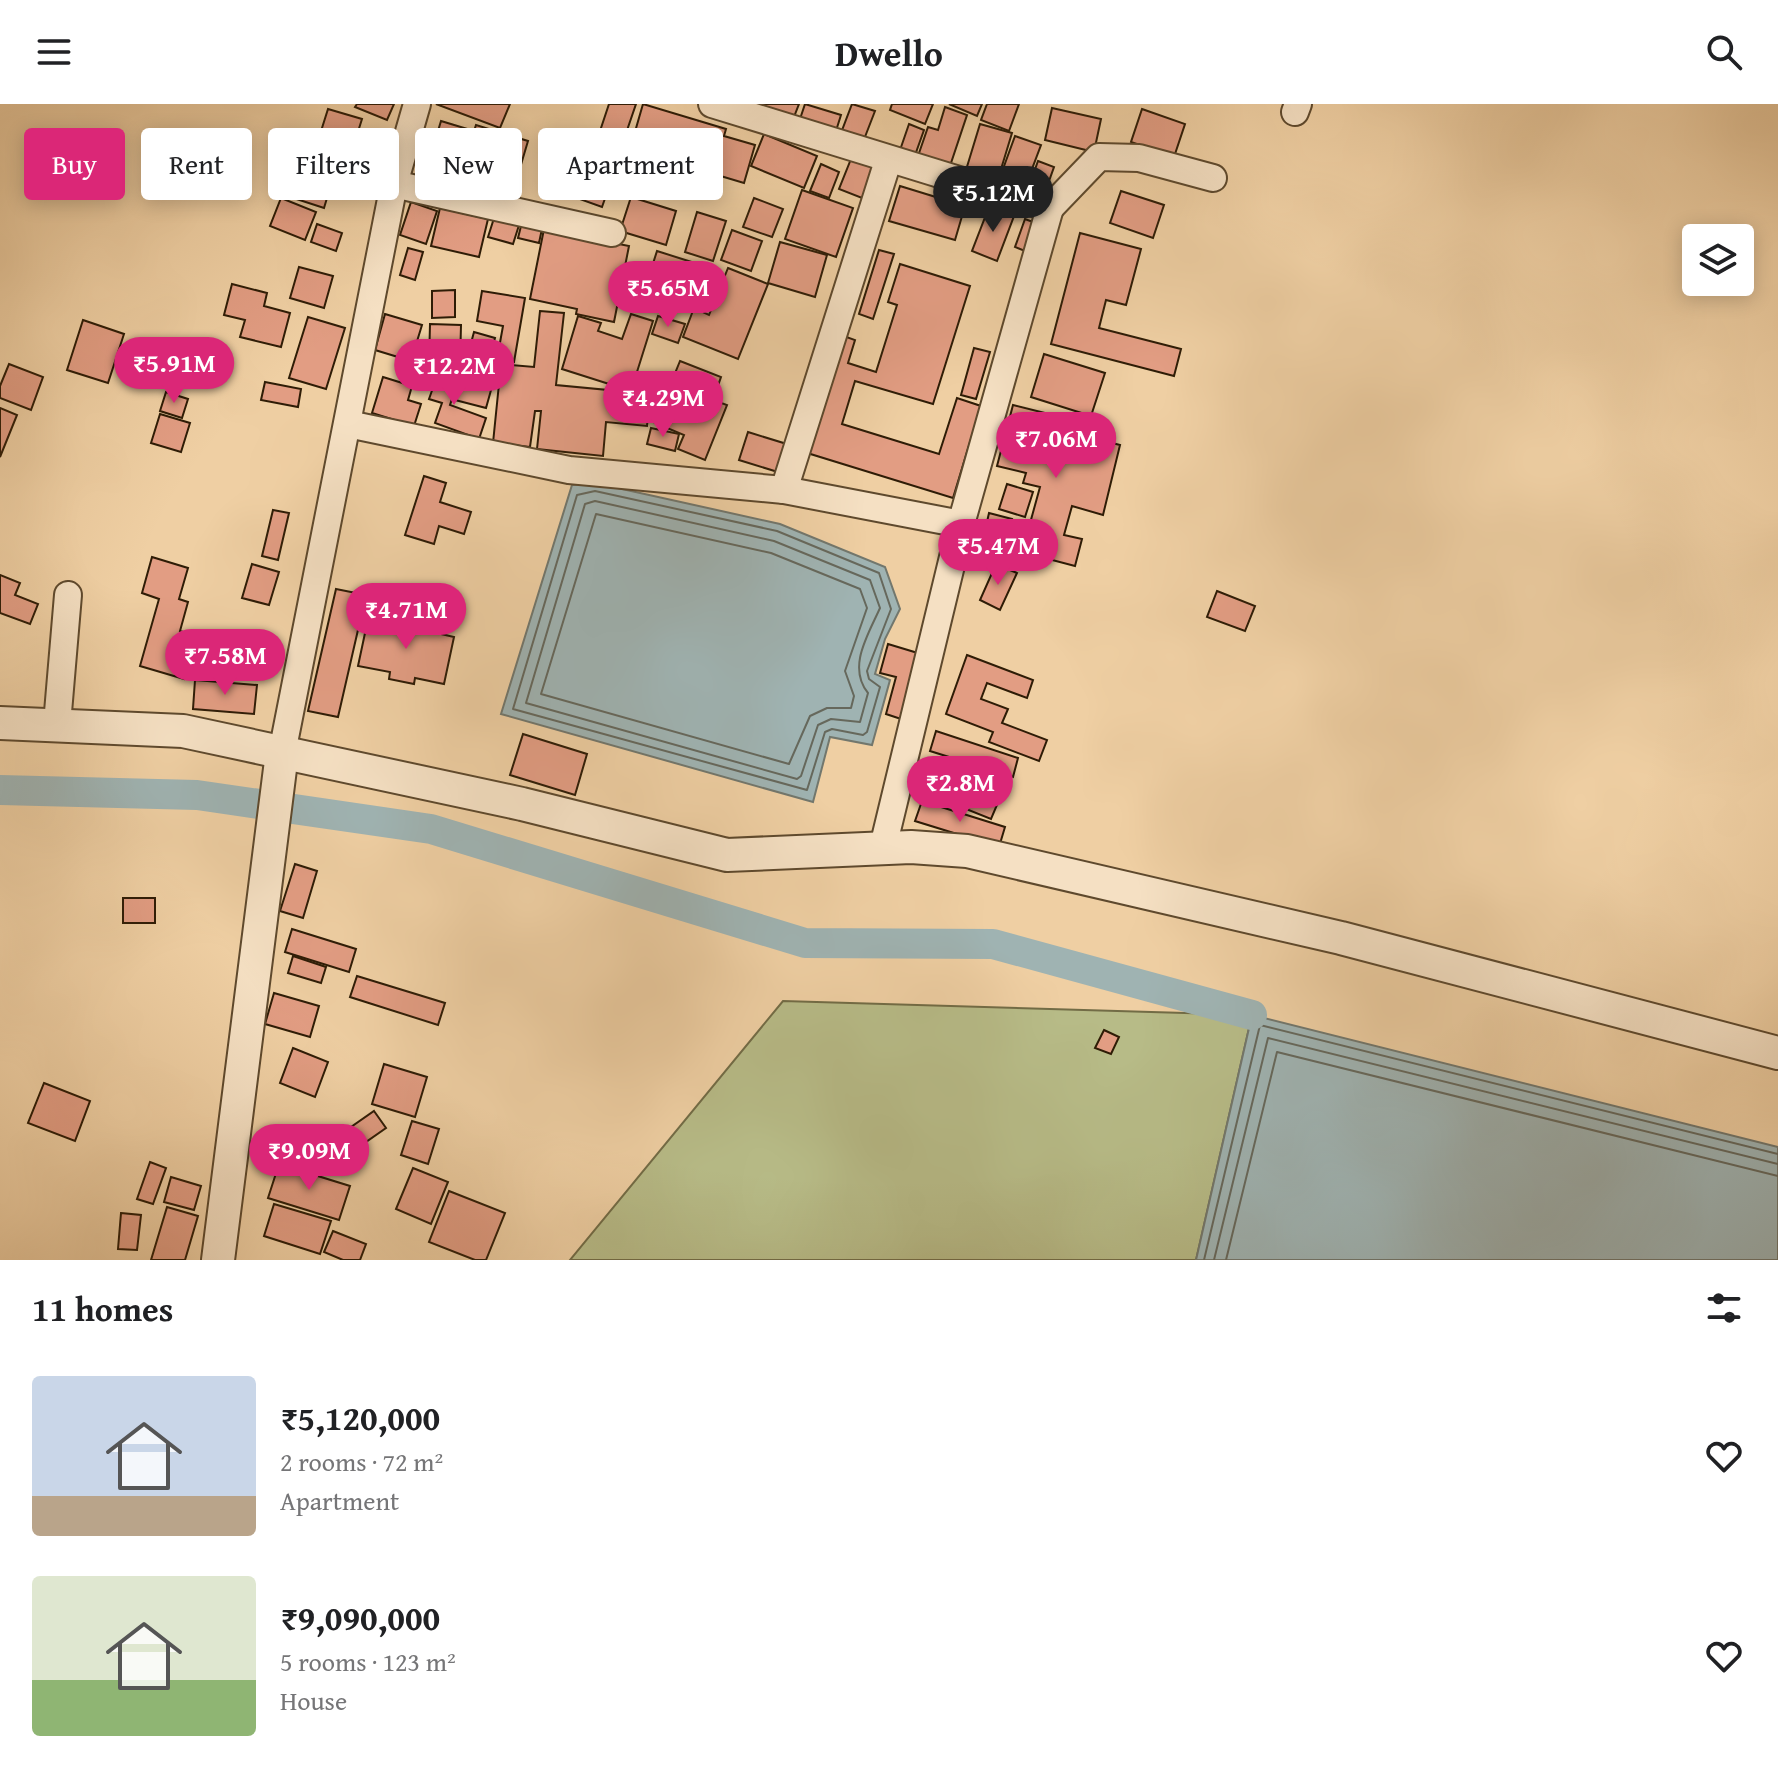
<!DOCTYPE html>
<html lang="en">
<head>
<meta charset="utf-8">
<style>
  :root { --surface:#fff; --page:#f6f6f6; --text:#202124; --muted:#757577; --accent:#db2777 }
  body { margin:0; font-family:"Gentium Book Plus",serif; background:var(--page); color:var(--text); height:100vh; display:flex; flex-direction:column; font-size:30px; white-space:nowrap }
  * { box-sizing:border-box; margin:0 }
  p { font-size:26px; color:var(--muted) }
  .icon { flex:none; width:44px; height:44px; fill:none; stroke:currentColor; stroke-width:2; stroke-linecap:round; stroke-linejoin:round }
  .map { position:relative; height:1156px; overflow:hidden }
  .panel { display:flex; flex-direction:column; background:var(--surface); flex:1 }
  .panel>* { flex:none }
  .hud { position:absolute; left:24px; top:24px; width:800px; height:72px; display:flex; gap:16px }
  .tools { position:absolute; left:1682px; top:120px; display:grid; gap:16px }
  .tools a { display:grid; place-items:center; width:72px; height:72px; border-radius:8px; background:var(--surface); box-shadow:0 4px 20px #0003; font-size:40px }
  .price { position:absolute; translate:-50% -68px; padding:0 18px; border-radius:28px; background:var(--accent); color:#fff; font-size:26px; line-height:52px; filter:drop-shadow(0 2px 4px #0008) }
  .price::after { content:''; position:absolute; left:50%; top:48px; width:24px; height:18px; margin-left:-12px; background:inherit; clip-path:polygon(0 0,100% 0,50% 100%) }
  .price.on { background:#222; color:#fff }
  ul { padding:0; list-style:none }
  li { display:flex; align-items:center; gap:24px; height:200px; padding:0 32px }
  li span { display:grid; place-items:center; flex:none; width:224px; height:160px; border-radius:8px; color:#555 }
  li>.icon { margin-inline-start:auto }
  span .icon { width:96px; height:96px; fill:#fffc; stroke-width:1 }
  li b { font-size:34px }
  h2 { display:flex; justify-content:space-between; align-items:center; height:96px; padding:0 32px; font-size:34px }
  .pill { padding:0 28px; border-radius:8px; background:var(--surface); box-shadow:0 4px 20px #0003; font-size:28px; line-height:72px }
  .pill.on { background:var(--accent); color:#fff }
  header { display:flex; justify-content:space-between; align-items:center; height:104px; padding:0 32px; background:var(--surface); font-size:36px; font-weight:700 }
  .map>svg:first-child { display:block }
  .green { fill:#b7bb87; stroke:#726c46; stroke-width:2 }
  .water { fill:#9fb3b2; stroke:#72776d; stroke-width:2 }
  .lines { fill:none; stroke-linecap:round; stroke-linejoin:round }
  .shore { stroke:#66685c; stroke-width:2 }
  .canal { stroke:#9fb3b2; stroke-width:30 }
  .building { fill:#e29d83; stroke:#2e1c06; stroke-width:2 }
  .minor-casing { stroke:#5e492d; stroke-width:30 }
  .tertiary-casing { stroke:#5e492d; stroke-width:36 }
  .minor { stroke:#f5e0c3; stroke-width:26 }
  .tertiary { stroke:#f5e0c3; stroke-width:32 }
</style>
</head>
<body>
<header><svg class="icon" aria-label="menu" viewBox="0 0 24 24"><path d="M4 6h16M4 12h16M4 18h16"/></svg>Dwello<svg class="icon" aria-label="search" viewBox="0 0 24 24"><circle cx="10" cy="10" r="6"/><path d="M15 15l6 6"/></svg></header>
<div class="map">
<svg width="1778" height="1156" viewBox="0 0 1778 1156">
  <rect width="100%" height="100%" fill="#efcfa3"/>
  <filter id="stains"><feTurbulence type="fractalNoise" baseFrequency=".0025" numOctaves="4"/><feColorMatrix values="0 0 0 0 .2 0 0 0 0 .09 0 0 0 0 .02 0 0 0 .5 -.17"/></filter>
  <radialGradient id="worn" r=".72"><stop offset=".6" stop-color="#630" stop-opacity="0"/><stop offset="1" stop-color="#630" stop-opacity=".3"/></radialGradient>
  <polygon class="green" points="783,897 1252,911 1196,1156 570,1156"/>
  <g class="water">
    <polygon points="595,379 780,420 885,463 900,505 885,535 875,570 890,576 872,641 830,633 813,698 501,610 572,381"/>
    <polygon points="1252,911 1778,1043 1778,1156 1196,1156"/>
  </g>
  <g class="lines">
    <g class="shore">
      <polygon points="595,387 777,427 879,469 891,505 867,567 869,575 880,583 867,628 863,631 832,625 825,628 807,686 513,605 577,391"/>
      <path d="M595,397L774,437L870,476L880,504C868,531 847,563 868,589L860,618L831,615L818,621L801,672L797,675L526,599L585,400Z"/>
      <polygon points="596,410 771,449 860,485 867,504 845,567 854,592 851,604 827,604 810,612 789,660 541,590"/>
      <polyline points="1204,1156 1260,921 1778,1050"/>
      <polyline points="1214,1156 1268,934 1778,1060"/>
      <polyline points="1226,1156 1277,948 1778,1072"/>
    </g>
    <polyline class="canal" points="0,686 197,691 431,725 805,839 993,840 1252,911"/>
  </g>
  <g class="building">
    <polygon points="357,0 394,0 387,16 355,3"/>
    <polygon points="436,0 510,0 500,24"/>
    <polygon points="609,0 636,0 622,41 598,33"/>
    <polygon points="643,0 726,25 724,32 755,41 744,79 630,45"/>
    <polygon points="764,0 799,0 792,18 762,7"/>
    <polygon points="805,0 841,11 835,30 799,18"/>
    <polygon points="852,0 875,7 863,38 841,29"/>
    <polygon points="892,0 933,0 925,20 890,6"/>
    <polygon points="949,0 982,0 977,12"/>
    <polygon points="987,0 1019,0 1009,27 981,16"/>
    <polygon points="945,3 967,11 950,62 918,52 928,23 938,26"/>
    <polygon points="1052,4 1101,15 1094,48 1045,36"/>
    <polygon points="328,5 362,15 350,53 316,43"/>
    <polygon points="1142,5 1185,20 1174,53 1131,38"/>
    <polygon points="441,17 474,27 476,21 528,37 517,74 502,69 495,92 425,70"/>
    <polygon points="909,20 924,26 914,54 899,49"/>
    <polygon points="980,20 1012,29 998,75 966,66"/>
    <polygon points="764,30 817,52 804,84 751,62"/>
    <polygon points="1015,32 1041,41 1024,86 999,76"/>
    <polygon points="339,52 365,67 355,84 330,69"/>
    <polygon points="851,55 874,64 862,94 839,85"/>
    <polygon points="1038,57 1054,63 1044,91 1028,85"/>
    <polygon points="284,59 333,74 324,104 275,88"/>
    <polygon points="821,60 839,68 829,94 810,87"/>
    <polygon points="582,70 610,80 602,103 574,93"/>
    <polygon points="900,82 965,102 955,136 889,117"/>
    <polygon points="802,86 853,104 836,153 785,135"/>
    <polygon points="1121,87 1164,101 1153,134 1110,119"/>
    <polygon points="631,93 676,107 666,141 620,127"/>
    <polygon points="281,94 316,108 305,136 270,122"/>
    <polygon points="754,94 783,105 772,133 743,123"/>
    <polygon points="411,98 437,107 426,140 400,131"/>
    <polygon points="989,103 1014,112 997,157 972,147"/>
    <polygon points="440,104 488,115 479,153 431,142"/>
    <polygon points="697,108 726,117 713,157 685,148"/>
    <polygon points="495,111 520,118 513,140 488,133"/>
    <polygon points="523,114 543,120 539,139 518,134"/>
    <polygon points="1025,115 1041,121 1030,149 1015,143"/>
    <polygon points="317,120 342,129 336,147 311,138"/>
    <polygon points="544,125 629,142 614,218 576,210 577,205 530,195"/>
    <polygon points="732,126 762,137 751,167 721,156"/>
    <polygon points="1080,129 1141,145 1126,201 1106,196 1099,224 1181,245 1174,272 1051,240"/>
    <polygon points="780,138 827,151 815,193 768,179"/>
    <polygon points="408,144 423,148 415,176 400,171"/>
    <polygon points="879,146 894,150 873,215 859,210"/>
    <polygon points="657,147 720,167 708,204 671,192 667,205 641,197"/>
    <polygon points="900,160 970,182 933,300 855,277 842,320 939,350 957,294 981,302 953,394 804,348 841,231 855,236 848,259 876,268 897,201 888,198"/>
    <polygon points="299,163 333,172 324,204 290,194"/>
    <polygon points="728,164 768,180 738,255 683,233 694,204 709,211"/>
    <polygon points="232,180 267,189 264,202 290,209 281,243 240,233 245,216 224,211"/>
    <polygon points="455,186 455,213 432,214 432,187"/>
    <polygon points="482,187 525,194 514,258 497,255 503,222 477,217"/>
    <polygon points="540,207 564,209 556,281 650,290 647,322 606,318 603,352 537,345 541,307 535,307 530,343 493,339 501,260 534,263"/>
    <polygon points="385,210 422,221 411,257 375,246"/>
    <polygon points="631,210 653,217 631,287 562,265 578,212 601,219 598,227 622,235"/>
    <polygon points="658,212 685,220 678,239 652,230"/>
    <polygon points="308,213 345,224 326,285 289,274"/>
    <polygon points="83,216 124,230 108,279 67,266"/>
    <polygon points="430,220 461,221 460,261 429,260"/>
    <polygon points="474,228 495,234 488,260 467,254"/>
    <polygon points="974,244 990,248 976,295 961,291"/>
    <polygon points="1044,250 1105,269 1091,312 1031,293"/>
    <polygon points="680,257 721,273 713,296 727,301 705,356 678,345 684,331 655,319"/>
    <polygon points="9,260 43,273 31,306 0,294 0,282"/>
    <polygon points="440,264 460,272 450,301 486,314 479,335 435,319 442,299 429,295"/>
    <polygon points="462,270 493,279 486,304 455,296"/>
    <polygon points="383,273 412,282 408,296 421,300 414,322 372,309"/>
    <polygon points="265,278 301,285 298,303 261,296"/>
    <polygon points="166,288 188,295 182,314 160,307"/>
    <polygon points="1013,301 1061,313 1058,325 1120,341 1103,411 1072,402 1064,431 1082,435 1075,462 1010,445 1017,420 1029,423 1040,383 1023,379 1026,369 997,362"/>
    <polygon points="0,304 17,311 0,353"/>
    <polygon points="160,310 190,319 181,348 151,339"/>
    <polygon points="651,324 679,330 675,347 647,340"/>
    <polygon points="748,328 790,341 781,369 739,356"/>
    <polygon points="424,372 446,379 440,398 471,408 464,430 439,422 434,440 405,431"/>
    <polygon points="1007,380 1033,388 1025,413 999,405"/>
    <polygon points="273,406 289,409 278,456 262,452"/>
    <polygon points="989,409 1012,415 1002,454 980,449"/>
    <polygon points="152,453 188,464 179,495 188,498 180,527 196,532 184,575 140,562 159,495 142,489"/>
    <polygon points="252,460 279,468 269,501 242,494"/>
    <polygon points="996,460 1017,469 1000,506 980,496"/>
    <polygon points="0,471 20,479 15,491 38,500 30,520 0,509"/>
    <polygon points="336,485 366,491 338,613 308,607"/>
    <polygon points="1217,487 1255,502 1245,527 1207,513"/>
    <polygon points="398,512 430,518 428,527 454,533 444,580 415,574 414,580 389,575 390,568 358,562 368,515 396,521"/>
    <polygon points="888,540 921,550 901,615 886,610 896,573 880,569"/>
    <polygon points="967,551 1033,576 1027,594 987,579 981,595 1008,605 1002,619 1047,636 1039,657 989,638 993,628 946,610"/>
    <polygon points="195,576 257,581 254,610 193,605"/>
    <polygon points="936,627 1018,654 1013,673 930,647"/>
    <polygon points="523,630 587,650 575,691 510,671"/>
    <polygon points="909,654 933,661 924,690 901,683"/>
    <polygon points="940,660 963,667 954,696 931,689"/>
    <polygon points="967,674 1002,689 991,715 956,701"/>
    <polygon points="922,697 1005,723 999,743 915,717"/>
    <polygon points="295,760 317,767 303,814 280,807"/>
    <rect x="123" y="794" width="32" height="25"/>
    <polygon points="292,825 356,845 349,868 285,848"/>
    <polygon points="293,852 326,863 321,879 288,869"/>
    <polygon points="357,872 445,899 438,921 350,893"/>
    <polygon points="274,889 319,902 310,933 265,920"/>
    <polygon points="1104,926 1119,933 1111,950 1095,944"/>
    <polygon points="293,944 328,958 315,993 280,979"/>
    <polygon points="384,960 427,973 415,1013 372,1000"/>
    <polygon points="44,979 90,997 75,1037 28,1019"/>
    <polygon points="374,1007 386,1024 363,1040 351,1023"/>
    <polygon points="412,1017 439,1025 428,1060 401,1051"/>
    <polygon points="150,1058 166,1064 153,1100 137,1095"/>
    <polygon points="279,1060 350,1082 339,1116 268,1094"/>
    <polygon points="413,1064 448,1078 431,1120 396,1105"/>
    <polygon points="171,1073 201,1082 194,1106 164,1098"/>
    <polygon points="449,1087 505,1109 486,1156 475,1156 429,1138"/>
    <polygon points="274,1100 331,1117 320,1150 264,1132"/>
    <polygon points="167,1103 198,1112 185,1156 151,1156"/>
    <polygon points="121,1109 141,1111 137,1146 118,1145"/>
    <polygon points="333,1127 366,1140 360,1156 343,1156 324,1148"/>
  </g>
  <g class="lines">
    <defs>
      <g id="minor">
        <polyline points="712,0 1050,104 961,420 883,743"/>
        <polyline points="1295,8 1298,0"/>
        <polyline points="394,80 612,129"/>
        <polyline points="1050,104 1099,53 1139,54 1213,74"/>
        <polyline points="348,320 569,366 784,386 961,420"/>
        <polyline points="784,386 888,57"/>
        <polyline points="57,620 68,491"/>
        <polyline points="282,649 394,80 417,0"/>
      </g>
      <g id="tertiary">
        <polyline points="0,619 183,627 522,700 727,751 911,743 967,747 1341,834 1778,949"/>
        <polyline points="218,1156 282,649"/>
      </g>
    </defs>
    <use href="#minor" class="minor-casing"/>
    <use href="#tertiary" class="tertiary-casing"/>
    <use href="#minor" class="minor"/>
    <use href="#tertiary" class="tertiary"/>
  </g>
  <rect width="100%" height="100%" filter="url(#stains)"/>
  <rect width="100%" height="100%" fill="url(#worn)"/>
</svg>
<div class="tools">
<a><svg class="icon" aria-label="layers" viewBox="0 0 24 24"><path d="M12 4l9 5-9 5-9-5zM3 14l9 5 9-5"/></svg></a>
</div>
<b class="price on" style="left:993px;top:130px">₹5.12M</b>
<b class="price" style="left:668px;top:225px">₹5.65M</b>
<b class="price" style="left:174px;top:301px">₹5.91M</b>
<b class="price" style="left:454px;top:303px">₹12.2M</b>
<b class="price" style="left:663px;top:335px">₹4.29M</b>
<b class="price" style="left:1056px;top:376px">₹7.06M</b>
<b class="price" style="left:998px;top:483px">₹5.47M</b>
<b class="price" style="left:406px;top:547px">₹4.71M</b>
<b class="price" style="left:225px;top:593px">₹7.58M</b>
<b class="price" style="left:960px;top:720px">₹2.8M</b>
<b class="price" style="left:309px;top:1088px">₹9.09M</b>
<div class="hud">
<a class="pill on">Buy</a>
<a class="pill">Rent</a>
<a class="pill">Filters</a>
<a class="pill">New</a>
<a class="pill">Apartment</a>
</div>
</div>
<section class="panel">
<h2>11 homes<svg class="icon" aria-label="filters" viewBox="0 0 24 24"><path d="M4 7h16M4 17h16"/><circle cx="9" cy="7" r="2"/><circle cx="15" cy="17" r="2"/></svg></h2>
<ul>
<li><span style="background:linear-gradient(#c9d6e8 75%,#b9a48a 0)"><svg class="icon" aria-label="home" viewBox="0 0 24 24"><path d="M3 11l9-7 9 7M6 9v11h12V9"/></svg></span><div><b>₹5,120,000</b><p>2 rooms · 72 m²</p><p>Apartment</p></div><svg class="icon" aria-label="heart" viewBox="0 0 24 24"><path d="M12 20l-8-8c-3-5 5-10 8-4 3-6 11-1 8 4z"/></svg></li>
<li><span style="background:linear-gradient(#dfe7d0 65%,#8fb573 0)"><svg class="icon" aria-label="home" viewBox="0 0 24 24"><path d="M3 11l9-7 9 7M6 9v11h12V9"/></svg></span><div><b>₹9,090,000</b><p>5 rooms · 123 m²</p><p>House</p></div><svg class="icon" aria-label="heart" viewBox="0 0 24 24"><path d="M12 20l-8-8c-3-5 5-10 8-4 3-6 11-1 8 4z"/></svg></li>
</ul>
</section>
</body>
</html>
